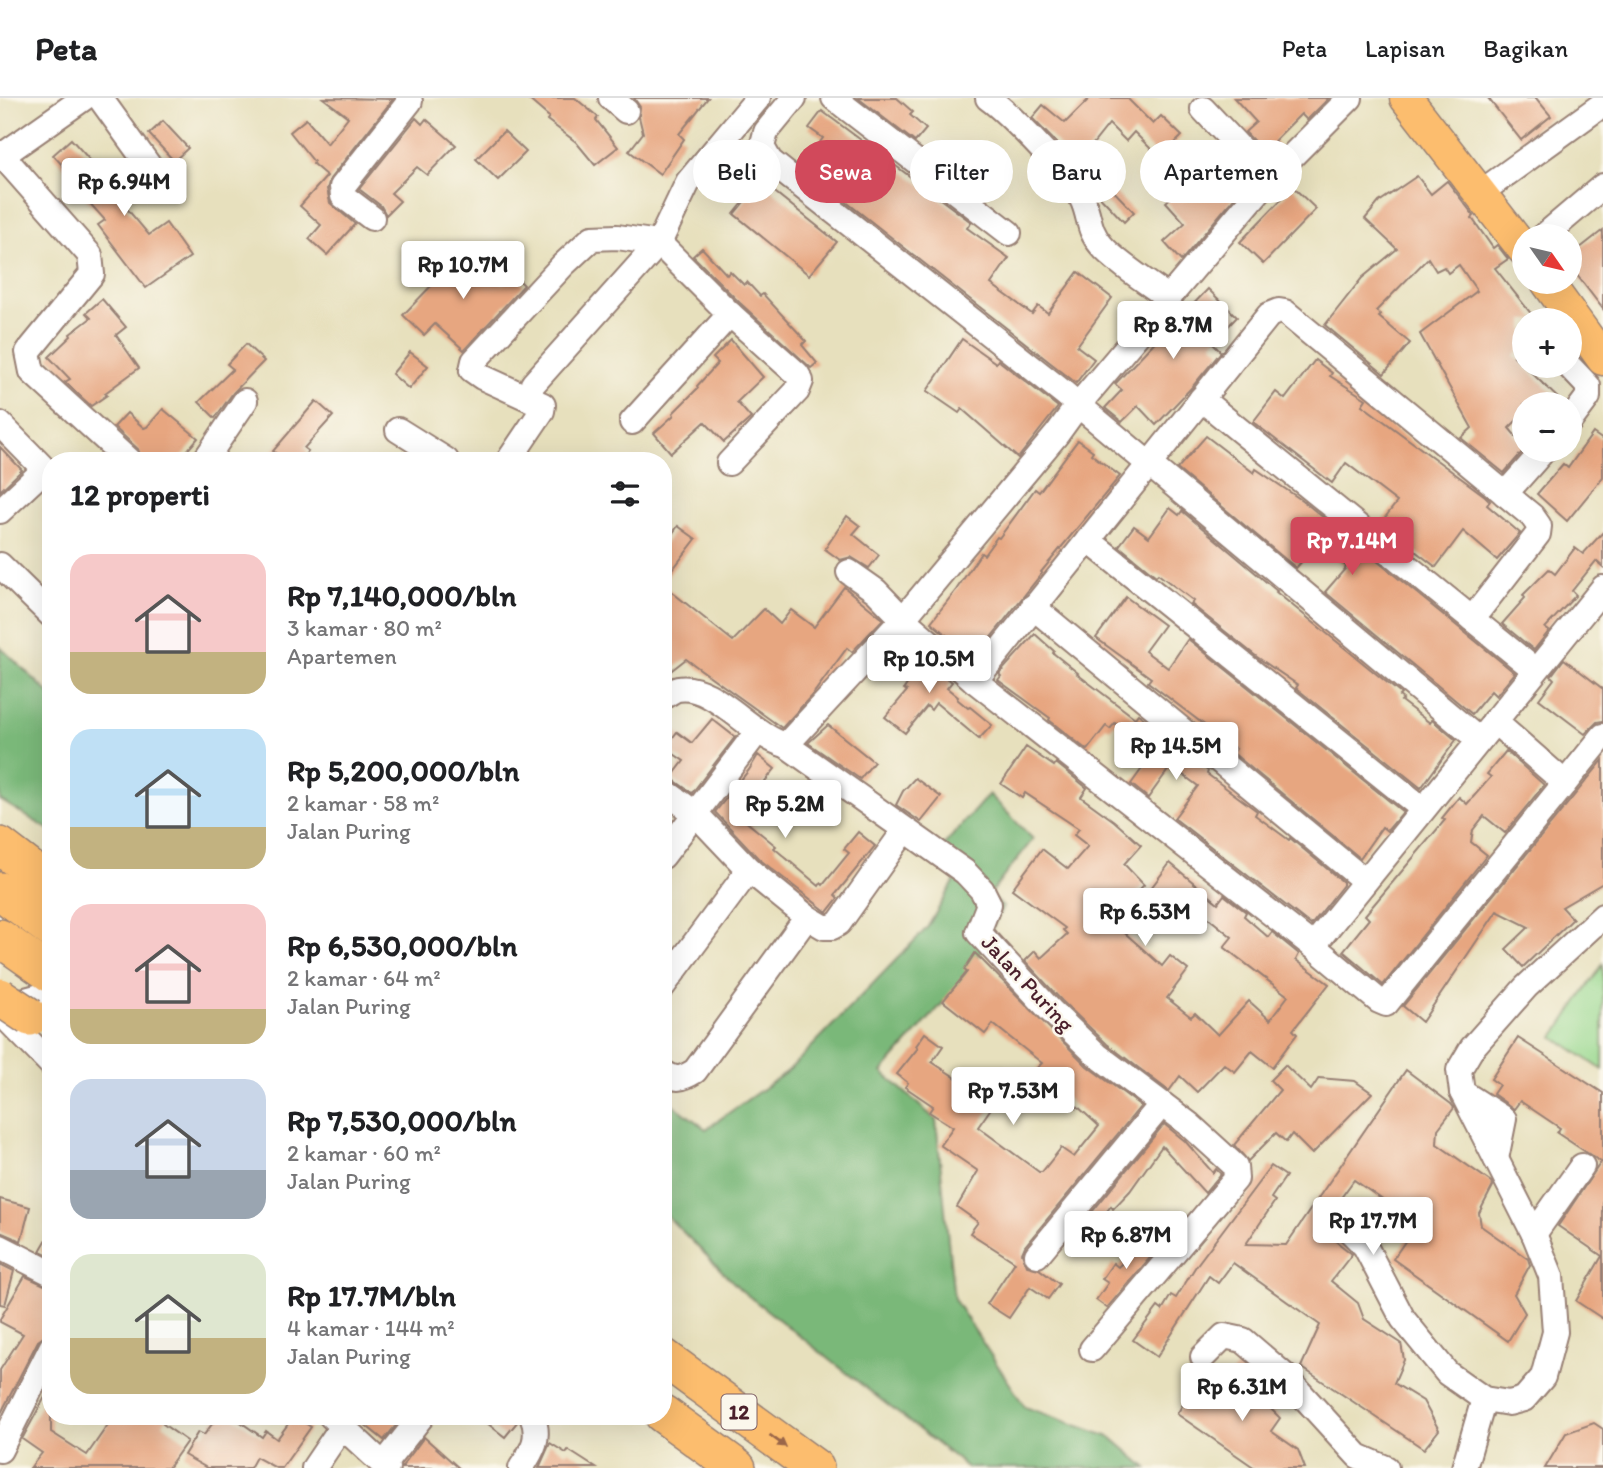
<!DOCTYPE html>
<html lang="id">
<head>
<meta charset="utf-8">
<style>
  :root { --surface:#fff; --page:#f2f2f2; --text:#202124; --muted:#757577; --line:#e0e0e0; --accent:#d1495b }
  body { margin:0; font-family:Itim,sans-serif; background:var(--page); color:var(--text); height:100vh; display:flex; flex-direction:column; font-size:26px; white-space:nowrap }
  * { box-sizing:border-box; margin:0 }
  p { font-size:23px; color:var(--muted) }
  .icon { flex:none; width:38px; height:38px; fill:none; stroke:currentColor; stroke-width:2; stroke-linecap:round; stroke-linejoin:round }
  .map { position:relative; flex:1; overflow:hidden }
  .side { position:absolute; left:42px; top:354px; width:630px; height:973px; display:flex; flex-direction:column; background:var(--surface); border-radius:28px; box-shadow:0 7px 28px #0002 }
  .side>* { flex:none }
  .hud { position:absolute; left:693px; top:42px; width:665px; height:63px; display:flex; gap:14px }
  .needle { width:46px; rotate:124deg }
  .tools { position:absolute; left:1512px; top:126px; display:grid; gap:14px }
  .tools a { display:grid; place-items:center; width:70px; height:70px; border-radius:50%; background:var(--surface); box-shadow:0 7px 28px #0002; font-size:35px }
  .price { position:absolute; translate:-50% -60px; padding:0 16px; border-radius:7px; background:#fff; color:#222; font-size:23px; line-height:46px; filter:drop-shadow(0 2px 4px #0008) }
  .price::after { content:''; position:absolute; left:50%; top:42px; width:21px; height:16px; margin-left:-10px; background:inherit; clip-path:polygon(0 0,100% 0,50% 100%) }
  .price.selected { background:var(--accent); color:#fff }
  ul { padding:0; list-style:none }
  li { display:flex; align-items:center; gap:21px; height:175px; padding:0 28px }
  li span { display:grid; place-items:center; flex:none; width:196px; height:140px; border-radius:21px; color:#555 }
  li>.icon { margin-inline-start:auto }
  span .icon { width:84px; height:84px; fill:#fffc; stroke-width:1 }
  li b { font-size:30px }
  h2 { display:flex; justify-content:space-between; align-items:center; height:84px; padding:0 28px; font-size:30px }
  .chip { padding:0 24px; border-radius:32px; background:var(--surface); box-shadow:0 7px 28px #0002; font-size:24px; line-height:63px }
  .chip.selected { background:var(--accent); color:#fff }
  header { display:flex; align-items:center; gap:42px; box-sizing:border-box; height:98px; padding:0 35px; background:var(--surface); border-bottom:2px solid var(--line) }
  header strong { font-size:33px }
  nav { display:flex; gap:38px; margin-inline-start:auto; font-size:24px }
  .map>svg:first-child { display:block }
  .green { fill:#98d88e; stroke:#717c5c; stroke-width:2 }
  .forest { fill:#7ab879; stroke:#626c52; stroke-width:2 }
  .building { fill:#e7a680 }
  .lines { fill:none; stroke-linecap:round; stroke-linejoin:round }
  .minor-casing { stroke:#988074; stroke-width:28 }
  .major-casing { stroke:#988074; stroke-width:35 }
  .highway-casing { stroke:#988074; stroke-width:40 }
  .minor { stroke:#fff; stroke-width:24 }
  .major { stroke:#fcbd6e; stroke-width:32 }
  .highway { stroke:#fcbd6e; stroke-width:37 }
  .highway-bridge-casing { stroke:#988074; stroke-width:40; stroke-linecap:butt }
  .highway-bridge { stroke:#fcbd6e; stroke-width:37 }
  .oneway { fill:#9a6649 }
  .labels { text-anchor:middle; stroke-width:5; stroke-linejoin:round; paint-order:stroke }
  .shield { fill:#fbf7ec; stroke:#7f6065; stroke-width:2 }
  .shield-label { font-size:21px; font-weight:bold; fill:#4a1f2b }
  .street-label { font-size:23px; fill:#4a1f2b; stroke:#fbf7ec }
</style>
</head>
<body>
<header>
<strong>Peta</strong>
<nav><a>Peta</a><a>Lapisan</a><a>Bagikan</a></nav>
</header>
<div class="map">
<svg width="1603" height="1370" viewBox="0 0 1603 1370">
  <rect width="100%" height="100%" fill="#fbf7ec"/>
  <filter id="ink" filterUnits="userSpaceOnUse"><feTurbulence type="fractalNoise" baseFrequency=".0143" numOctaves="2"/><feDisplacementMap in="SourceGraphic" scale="14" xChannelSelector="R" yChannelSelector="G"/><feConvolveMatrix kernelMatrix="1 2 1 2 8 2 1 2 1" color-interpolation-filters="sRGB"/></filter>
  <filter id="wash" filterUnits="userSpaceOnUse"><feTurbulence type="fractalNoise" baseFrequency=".00686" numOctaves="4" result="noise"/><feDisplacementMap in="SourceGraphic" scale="28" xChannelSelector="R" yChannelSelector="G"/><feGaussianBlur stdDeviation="1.57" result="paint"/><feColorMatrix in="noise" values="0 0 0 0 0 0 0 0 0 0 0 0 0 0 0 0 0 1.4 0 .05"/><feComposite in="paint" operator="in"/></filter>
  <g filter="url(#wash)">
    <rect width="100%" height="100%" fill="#e7e0bd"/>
    <polygon class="green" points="1603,866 1603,972 1554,939"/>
    <g class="forest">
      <polygon points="0,549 51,597 51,733 0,702"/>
      <polygon points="989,696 1033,741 990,796 1003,809 971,873 882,974 936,1022 954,1201 1025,1309 1112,1340 1147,1370 968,1370 741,1192 663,1114 663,999 706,1031 788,973 927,830 960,774 936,756"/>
    </g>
    <g id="blocks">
      <g class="building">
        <polygon points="323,0 393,1 330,81 327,91 330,105 355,126 327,157 309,141 321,127 300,108 327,78 313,66 314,64 290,34 306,21 327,46 348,19"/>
        <polygon points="527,0 575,0 598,19 596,22 618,49 595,67 576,44 547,22 549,19"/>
        <polygon points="634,0 708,0 679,36 684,41 660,76 629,53 643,35 639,19 640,9"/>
        <polygon points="858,0 897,0 913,14 910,17 926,31 915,44"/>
        <polygon points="1090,0 1127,0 1153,26 1161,18 1182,38 1160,60 1134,34 1126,43 1109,26 1077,66 1032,20 1043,7 1065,25"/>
        <polygon points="1234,0 1329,0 1307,22 1301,16 1274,43 1279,49 1269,59 1245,34 1256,24"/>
        <polygon points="1488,0 1536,0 1551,18 1521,42"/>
        <polygon points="822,13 971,124 967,130 1009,160 991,186 1032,216 1038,208 1048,215 1078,174 1112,200 1077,248 1094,261 1076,285 802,69 823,40 809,30"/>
        <polygon points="416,20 422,26 426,21 456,47 427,77 417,69 391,95 400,103 386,117 381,108 359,91"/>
        <polygon points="163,23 188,50 174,63 149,36"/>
        <polygon points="504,33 526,54 498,82 476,61"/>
        <polygon points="71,41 107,81 127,63 139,80 118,100 149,137 166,125 190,159 146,190 98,127 105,122 86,101 90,97 53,57"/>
        <polygon points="1210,63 1239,94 1181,163 1164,144 1185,125 1166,104"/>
        <polygon points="1417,78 1431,96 1447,83 1474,118 1472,120 1493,150 1497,147 1508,161 1495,170 1536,222 1524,222 1524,250 1514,258 1564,306 1524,306 1524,315 1509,330 1524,348 1524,352 1504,375 1461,340 1472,330 1420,236 1477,193 1459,167 1448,175 1444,169 1436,173 1428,160 1376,213 1381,217 1379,219 1410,245 1384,276 1325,227 1362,180 1397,151 1365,121 1379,104"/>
        <polygon points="1102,81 1134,114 1124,124 1092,90"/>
        <polygon points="761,83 837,144 809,177 734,116"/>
        <polygon points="1293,89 1316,111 1263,166 1240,144"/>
        <polygon points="1603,132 1603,211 1570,168 1570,158"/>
        <polygon points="702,150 727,177 730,173 744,187 747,184 760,198 763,196 806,243 802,247 817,265 811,270 740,205 693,158"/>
        <polygon points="466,152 503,186 513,176 524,187 464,252 435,226 424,237 403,217"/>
        <polygon points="1208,191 1237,219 1212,245 1221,254 1193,288 1156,327 1138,308 1122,324 1105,310 1122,292 1115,286 1180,217 1182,218"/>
        <polygon points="102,201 126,229 116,237 139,270 105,295 107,297 91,308 65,284 70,281 49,259 71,238 70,236 91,220 86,215"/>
        <polygon points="962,241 996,265 998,262 1058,309 1018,360 962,311 959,315 927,293"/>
        <polygon points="731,242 763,279 737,304 751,320 724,344 705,324 671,355 654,335 674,317 673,315 698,290 697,288 718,265 713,260"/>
        <polygon points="246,246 264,263 233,295 215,320 199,304 233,271 227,266"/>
        <polygon points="410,254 428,268 409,291 392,276"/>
        <polygon points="1315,262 1332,275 1330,278 1366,301 1362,307 1485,398 1490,403 1487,407 1520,435 1497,462 1463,433 1436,469 1380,426 1397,404 1346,365 1332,385 1253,324 1276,294 1285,301"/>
        <polygon points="316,303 333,318 304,350 308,353 301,362 284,362 273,353"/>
        <polygon points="163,311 198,340 179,362 142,362 138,351 114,329 127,315 144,330 147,329"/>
        <polygon points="1593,335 1603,342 1603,379 1567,423 1537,396 1563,366 1568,370"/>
        <polygon points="1206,338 1254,375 1256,371 1303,403 1515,575 1496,598 1491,593 1472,616 1325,494 1345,471 1346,468 1317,446 1296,470 1177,371"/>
        <polygon points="1078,342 1093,353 1091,356 1120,378 1041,474 1042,475 977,557 953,538 951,541 931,524 956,492 981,455 984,457 997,439 999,440 1035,391 1039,394"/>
        <polygon points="0,349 22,372 0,393"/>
        <polygon points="1170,410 1179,417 1182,413 1277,493 1276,494 1401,596 1399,598 1403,601 1401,603 1430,625 1432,622 1456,642 1421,690 1296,590 1298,587 1257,559 1191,506 1194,503 1158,476 1156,478 1119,448 1134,428 1149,439"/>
        <polygon points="847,418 860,428 853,436 879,457 869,470 851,459 840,462 825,451"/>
        <polygon points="678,428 696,441 663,484 663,448"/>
        <polygon points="1603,434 1603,469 1596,463 1572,493 1576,497 1545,530 1549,533 1534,552 1502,526 1525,500 1523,497 1549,471 1555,476 1575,450 1583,456"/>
        <polygon points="663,487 733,543 764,511 780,526 791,512 814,529 844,489 883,521 852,554 847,550 813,596 782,630 686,561 663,579"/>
        <polygon points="1126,499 1164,527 1145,553 1168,570 1188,541 1403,714 1387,733 1382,729 1360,760 1233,655 1236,651 1148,584 1151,580 1096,540"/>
        <polygon points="1035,536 1054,553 1053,555 1078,575 1077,576 1135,620 1138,616 1152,627 1184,653 1183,654 1208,673 1207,676 1257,713 1255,717 1289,742 1290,740 1343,784 1343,787 1311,827 1174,720 1198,688 1171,668 1148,700 1131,686 1154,654 1115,625 1110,631 1106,628 1087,652 1049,622 1050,620 998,582 1001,578 999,576"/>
        <polygon points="905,546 952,584 947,590 958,599 957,601 968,610 970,609 992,627 979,641 936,605 931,612 927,608 905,635 885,619 907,593 904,591 910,582 889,564"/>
        <polygon points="1564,561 1603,591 1603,623 1597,624 1585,636 1539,601 1554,581 1551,578"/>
        <polygon points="712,621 735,639 692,695 671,680 684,663 665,650 677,634 692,645"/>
        <polygon points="828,627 874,664 860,681 808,645"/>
        <polygon points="1026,649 1054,668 1056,665 1087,690 1081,699 1114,723 1141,747 1124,766 1144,787 1109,821 1162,868 1170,858 1188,872 1167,900 1191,919 1195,915 1218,937 1249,903 1270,922 1288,898 1224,849 1232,839 1206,818 1199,827 1151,790 1170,765 1218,805 1224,797 1246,814 1244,818 1268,839 1272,834 1299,856 1296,862 1329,886 1293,932 1297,936 1272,969 1252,953 1235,974 1224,966 1197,994 1180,978 1169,993 1107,946 1062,903 1025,863 1035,853 1041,860 1067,836 1063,832 1065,830 1012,791 1042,751 1068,771 1088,748 1074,737 1079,731 1025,695 1022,700 1001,686"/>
        <polygon points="1506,653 1544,687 1505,735 1484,718 1473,732 1471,744 1487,757 1383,887 1343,853 1369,821 1365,817 1445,722 1442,720 1459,699 1467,706 1491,679 1487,676"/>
        <polygon points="758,657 775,671 761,688 766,692 743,721 776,748 774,750 819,788 821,785 823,787 849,755 844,751 858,734 875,748 835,797 838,800 827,814 759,761 715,714 749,672"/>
        <polygon points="1603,662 1603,785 1562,809 1573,821 1523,869 1506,851 1529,829 1497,813 1422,924 1403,908"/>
        <polygon points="915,680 941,699 921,724 896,707 903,693"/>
        <polygon points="975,855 1087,968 1141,1008 1025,1148 1022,1155 1027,1168 1039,1171 1059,1186 1048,1201 1030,1189 1009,1220 987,1206 1015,1164 970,1135 978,1124 957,1109 978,1073 940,1047 953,1029 929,1014 933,1008 905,989 908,985 897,976 918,950 916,948 925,935 943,948 932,964 970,989 973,984 984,992 999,972 1025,991 1012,1011 999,999 978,1029 1039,1074 1042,1074 1061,1050 1074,1059 1099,1028 1077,1008 1076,1010 1037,970 1042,965 993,926 985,936 943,903 967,874 964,872"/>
        <polygon points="1518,940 1603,995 1603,1221 1576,1203 1602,1158 1558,1128 1601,1064 1557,1035 1560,1030 1520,1003 1514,1011 1493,996 1499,987 1491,981"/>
        <polygon points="1285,967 1311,992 1319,980 1355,983 1372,995 1312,1056 1292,1036 1286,1044 1276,1035 1248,1063 1234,1047 1280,992 1270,982"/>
        <polygon points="1406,972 1451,1006 1454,1010 1438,1031 1437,1046 1491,1084 1493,1088 1479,1115 1481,1128 1528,1161 1530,1167 1514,1196 1525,1215 1508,1243 1393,1161 1417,1126 1354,1082 1319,1130 1352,1156 1331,1183 1358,1205 1364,1221 1401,1245 1404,1262 1394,1285 1423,1303 1439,1332 1424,1351 1301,1269 1320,1227 1233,1165 1218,1185 1209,1178 1157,1259 1133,1242 1158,1209 1162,1212 1171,1197 1176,1200 1196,1168 1271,1068 1286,1078 1271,1100 1275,1103 1246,1146 1286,1147"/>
        <polygon points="1164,1026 1185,1043 1213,1075 1216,1071 1221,1076 1205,1095 1162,1048 1130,1093 1113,1111 1111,1108 1079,1149 1069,1142"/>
        <polygon points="0,1101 30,1109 21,1143 0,1134"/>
        <polygon points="51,1134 51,1158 40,1153"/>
        <polygon points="1148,1137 1161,1147 1107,1210 1096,1202 1108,1185 1102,1181 1113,1165 1118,1169 1136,1152"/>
        <polygon points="0,1166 14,1173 5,1207 0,1206"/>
        <polygon points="25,1178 51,1190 51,1230 48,1236 38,1243 0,1317 0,1272 23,1236 0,1224 0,1221"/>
        <polygon points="1237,1268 1264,1286 1263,1303 1280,1320 1271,1333 1298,1352 1305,1370 1255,1370 1177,1316 1190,1295 1219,1295"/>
        <polygon points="51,1288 51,1334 87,1357 114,1318 169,1318 163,1326 187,1343 168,1370 30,1370 42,1355 22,1341"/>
        <polygon points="218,1318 232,1318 262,1339 266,1333 277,1341 294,1318 311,1329 282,1370 276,1370 256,1359 250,1370 207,1370 184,1357 198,1334 204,1337"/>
        <polygon points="354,1318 400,1318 402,1320 384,1342"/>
        <polygon points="478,1318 517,1318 518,1323 505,1339"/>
        <polygon points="1594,1325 1603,1331 1603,1370 1545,1370 1566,1335"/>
        <polygon points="424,1339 459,1370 401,1370"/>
        <polygon points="550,1345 566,1355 568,1352 596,1370 539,1370"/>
      </g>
    </g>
  </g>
  <g filter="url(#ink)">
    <use href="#blocks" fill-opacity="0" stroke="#988074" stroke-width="2"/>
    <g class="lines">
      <defs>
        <g id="minor">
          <polyline points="100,0 165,90"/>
          <polyline points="611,0 626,13"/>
          <polyline points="794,0 766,34 762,49 770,63 1064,295 1479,642"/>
          <polyline points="834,0 1009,135"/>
          <path d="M988,0C1009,15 1073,81 1083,103C1090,119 1088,132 1101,147C1114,163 1151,187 1169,200"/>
          <polyline points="1203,11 1269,81"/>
          <polyline points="0,55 90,157 92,176 28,254 32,274 128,362"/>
          <polyline points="0,59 84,0"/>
          <polyline points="1480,95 1603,6"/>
          <polyline points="372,120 343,98 342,89 410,3 408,0"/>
          <polyline points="1544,138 1603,88"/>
          <polyline points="1569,268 1588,288 1588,299 1570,323"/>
          <polyline points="533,286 659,145 688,84 758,0"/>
          <polyline points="1201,301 1535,572"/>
          <polyline points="632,324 730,216"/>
          <polyline points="0,326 51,378"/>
          <polyline points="398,332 446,362"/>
          <polyline points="205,362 245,303"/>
          <polyline points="509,362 542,313 543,307 482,279 472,272 474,263 563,167 592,140 617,139 659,145 730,216 797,276 801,283 797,293 729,365"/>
          <polyline points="1505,396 1544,352"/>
          <polyline points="0,413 44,372"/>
          <polyline points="1088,442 1423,711"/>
          <polyline points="0,467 51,517"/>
          <polyline points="849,474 876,493 903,521 975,583 1313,848 1379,903 1386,906 1603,638"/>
          <polyline points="1033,509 1365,783"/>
          <polyline points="975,583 1269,217 1279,213 1285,214 1532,418 1539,428 1538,436 1472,521"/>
          <path d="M663,599C668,596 673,592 678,591C713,584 752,639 786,647L965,774L982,792L989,806L978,834L1051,913L1097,957L1190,1027L1235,1068L1236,1081L1092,1251"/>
          <polyline points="1494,623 1565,685"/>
          <polyline points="786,647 903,521 1057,336 1078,307 1269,81 1350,0"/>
          <polyline points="663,692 695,715 749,772 807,819 824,829 832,829 839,825 905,732"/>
          <polyline points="663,758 757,634"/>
          <polyline points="1313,848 1603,490"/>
          <polyline points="663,888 749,772"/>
          <polyline points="51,895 3,908 6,920 51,966"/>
          <path d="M663,974C676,983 682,981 695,973L807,819"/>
          <polyline points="1462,994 1504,1021 1496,1061"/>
          <polyline points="1341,1124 1365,1148 1403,1221 1447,1275 1484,1301 1509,1305 1524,1301 1543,1279 1555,1234 1551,1178 1534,1136 1462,994 1459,972 1472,950 1526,889 1603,818"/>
          <polyline points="1534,1136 1582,1068"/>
          <polyline points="0,1149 51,1175"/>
          <polyline points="1037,1157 1162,1006"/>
          <polyline points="1203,1259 1224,1238 1243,1242 1284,1277 1358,1358 1386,1370"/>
          <polyline points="331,1318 387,1370"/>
          <polyline points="0,1352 51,1250"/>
          <polyline points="384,1366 422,1318"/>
          <polyline points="314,1370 343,1327"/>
          <path d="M521,1370C533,1352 541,1339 532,1318"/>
          <polyline points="1464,1370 1484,1301"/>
        </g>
        <g id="major">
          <polyline points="1406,0 1524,152"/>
          <polyline points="1547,184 1603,261"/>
        </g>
        <g id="highway">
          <polyline points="0,748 51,787"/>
          <polyline points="0,793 51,831"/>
          <polyline points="0,840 51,876"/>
          <polyline points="663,1259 815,1370"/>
          <polyline points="663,1316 737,1370"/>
        </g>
      </defs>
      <use href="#minor" class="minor-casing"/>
      <use href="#major" class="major-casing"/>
      <use href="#highway" class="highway-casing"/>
      <use href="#minor" class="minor"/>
      <use href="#major" class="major"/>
      <use href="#highway" class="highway"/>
      <defs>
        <polyline id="highway-bridge" points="0,899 30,919"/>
      </defs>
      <use href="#highway-bridge" class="highway-bridge-casing"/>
      <use href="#highway-bridge" class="highway-bridge"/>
    </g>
    <defs><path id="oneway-solid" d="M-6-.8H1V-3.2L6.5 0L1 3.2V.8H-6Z" transform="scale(1.75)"/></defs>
    <use class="oneway" href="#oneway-solid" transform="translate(778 1343) rotate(36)"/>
  </g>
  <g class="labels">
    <rect class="shield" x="721.5" y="1296.5" width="35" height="35" rx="5"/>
    <g class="shield-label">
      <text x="739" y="1321">12</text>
    </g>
    <g class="street-label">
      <text transform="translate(1028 885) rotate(47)" y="8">Jalan Puring</text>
    </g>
  </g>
</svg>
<div class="tools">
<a><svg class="needle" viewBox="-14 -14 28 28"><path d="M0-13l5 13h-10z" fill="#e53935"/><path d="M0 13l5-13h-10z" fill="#757577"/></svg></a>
<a>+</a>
<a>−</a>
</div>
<b class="price" style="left:124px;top:120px">Rp 6.94M</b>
<b class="price" style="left:463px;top:203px">Rp 10.7M</b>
<b class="price" style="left:1173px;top:263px">Rp 8.7M</b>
<b class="price selected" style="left:1352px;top:479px">Rp 7.14M</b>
<b class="price" style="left:929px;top:597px">Rp 10.5M</b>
<b class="price" style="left:1176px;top:684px">Rp 14.5M</b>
<b class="price" style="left:785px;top:742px">Rp 5.2M</b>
<b class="price" style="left:1145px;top:850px">Rp 6.53M</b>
<b class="price" style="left:1013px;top:1029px">Rp 7.53M</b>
<b class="price" style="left:1373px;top:1159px">Rp 17.7M</b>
<b class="price" style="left:1126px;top:1173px">Rp 6.87M</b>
<b class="price" style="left:1242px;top:1325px">Rp 6.31M</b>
<div class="hud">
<a class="chip">Beli</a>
<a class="chip selected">Sewa</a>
<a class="chip">Filter</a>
<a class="chip">Baru</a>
<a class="chip">Apartemen</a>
</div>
<section class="side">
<h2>12 properti<svg class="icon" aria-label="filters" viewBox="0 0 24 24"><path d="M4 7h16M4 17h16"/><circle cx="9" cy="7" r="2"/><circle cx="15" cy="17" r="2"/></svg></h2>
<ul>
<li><span style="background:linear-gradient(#f6c9c9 70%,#c2b280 0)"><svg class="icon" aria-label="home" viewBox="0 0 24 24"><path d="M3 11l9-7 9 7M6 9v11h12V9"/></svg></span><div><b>Rp 7,140,000/bln</b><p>3 kamar · 80 m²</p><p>Apartemen</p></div></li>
<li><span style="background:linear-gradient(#bfe0f5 70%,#c2b280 0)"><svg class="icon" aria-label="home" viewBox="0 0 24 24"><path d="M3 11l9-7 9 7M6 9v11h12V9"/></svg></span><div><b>Rp 5,200,000/bln</b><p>2 kamar · 58 m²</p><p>Jalan Puring</p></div></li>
<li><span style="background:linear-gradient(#f6c9c9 75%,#c2b280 0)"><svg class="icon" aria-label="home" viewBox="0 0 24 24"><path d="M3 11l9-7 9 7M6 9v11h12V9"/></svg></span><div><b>Rp 6,530,000/bln</b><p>2 kamar · 64 m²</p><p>Jalan Puring</p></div></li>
<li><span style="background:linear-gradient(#c9d6e8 65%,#9aa5b1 0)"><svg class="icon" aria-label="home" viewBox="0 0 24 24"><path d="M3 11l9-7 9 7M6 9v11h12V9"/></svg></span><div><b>Rp 7,530,000/bln</b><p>2 kamar · 60 m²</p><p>Jalan Puring</p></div></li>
<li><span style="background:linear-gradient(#dfe7d0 60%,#c2b280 0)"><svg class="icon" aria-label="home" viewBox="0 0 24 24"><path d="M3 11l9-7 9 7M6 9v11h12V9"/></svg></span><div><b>Rp 17.7M/bln</b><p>4 kamar · 144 m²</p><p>Jalan Puring</p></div></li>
</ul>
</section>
</div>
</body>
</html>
